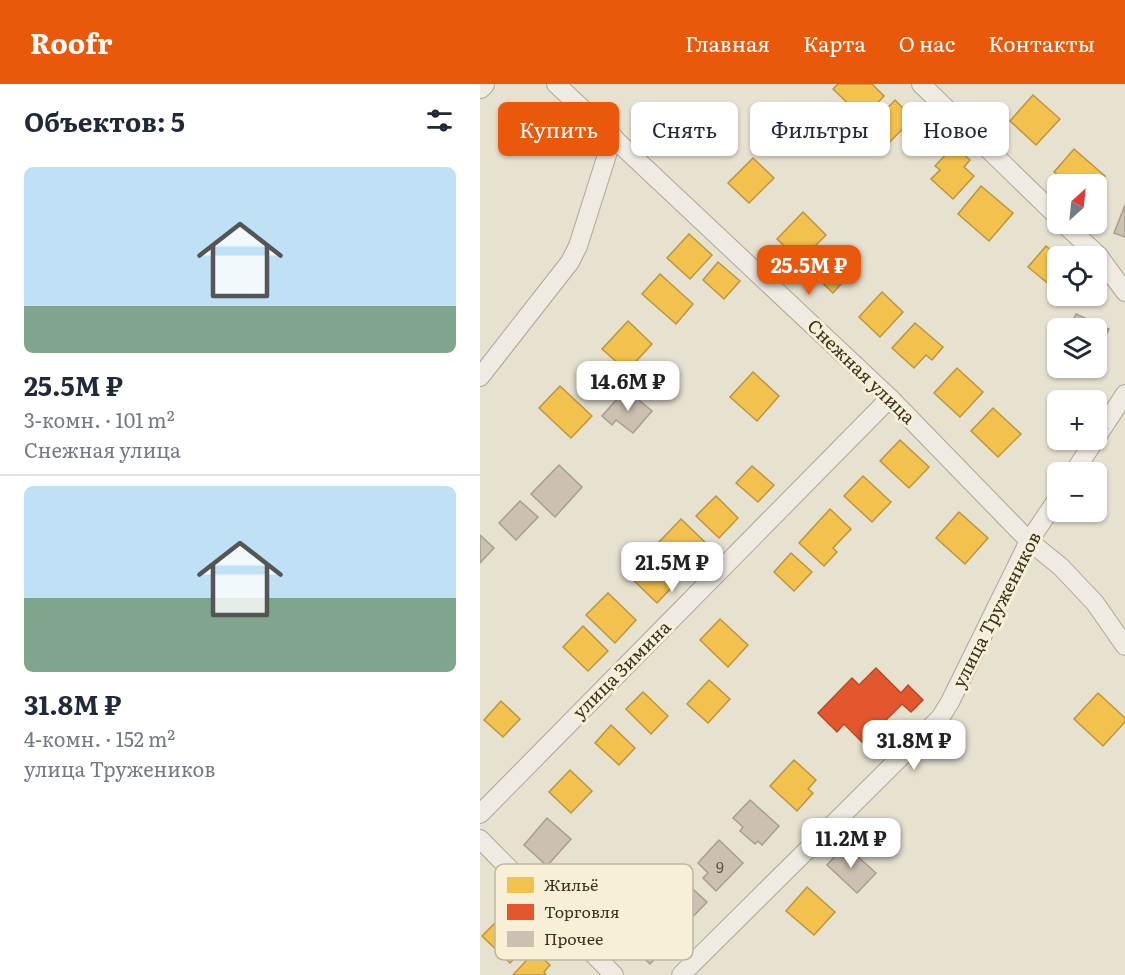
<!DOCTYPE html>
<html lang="ru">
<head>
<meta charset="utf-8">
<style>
  :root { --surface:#fff; --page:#f6f6f7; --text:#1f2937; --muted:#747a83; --line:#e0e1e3; --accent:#ea580c }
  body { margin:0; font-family:Literata,serif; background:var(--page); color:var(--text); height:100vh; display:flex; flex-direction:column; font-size:22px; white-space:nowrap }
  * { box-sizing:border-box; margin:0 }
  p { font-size:20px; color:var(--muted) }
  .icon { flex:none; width:33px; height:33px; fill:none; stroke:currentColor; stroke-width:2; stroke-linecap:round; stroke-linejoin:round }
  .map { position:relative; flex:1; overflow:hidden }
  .drawer { display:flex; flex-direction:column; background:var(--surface); width:480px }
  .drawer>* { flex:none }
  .hud { position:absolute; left:18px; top:18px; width:537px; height:54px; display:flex; gap:12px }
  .needle { width:39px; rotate:27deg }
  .controls { position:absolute; left:567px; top:90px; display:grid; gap:12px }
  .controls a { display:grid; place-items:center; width:60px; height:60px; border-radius:9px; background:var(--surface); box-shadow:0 2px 4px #0004; font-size:30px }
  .price { position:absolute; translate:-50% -51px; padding:0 14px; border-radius:12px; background:#fff; color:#222; font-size:20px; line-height:39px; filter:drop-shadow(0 2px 3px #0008) }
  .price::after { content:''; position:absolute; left:50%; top:36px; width:18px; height:14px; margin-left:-9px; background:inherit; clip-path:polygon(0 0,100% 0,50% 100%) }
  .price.active { background:var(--accent); color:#fff }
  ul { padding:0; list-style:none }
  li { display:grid; align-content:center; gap:12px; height:318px; padding:0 24px }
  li+li { border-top:2px solid var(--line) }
  li span { display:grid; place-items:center; height:186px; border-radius:9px; color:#555 }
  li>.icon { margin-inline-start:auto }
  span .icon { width:108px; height:108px; fill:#fffc; stroke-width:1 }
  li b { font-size:26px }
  h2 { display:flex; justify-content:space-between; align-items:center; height:72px; padding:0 24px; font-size:26px }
  .chip { padding:0 21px; border-radius:9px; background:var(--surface); box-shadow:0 2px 4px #0004; font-size:21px; line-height:54px }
  .chip.active { background:var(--accent); color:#fff }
  header { display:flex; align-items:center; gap:36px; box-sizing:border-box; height:84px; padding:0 30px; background:var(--accent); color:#fff }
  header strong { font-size:28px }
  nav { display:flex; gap:33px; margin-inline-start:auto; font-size:21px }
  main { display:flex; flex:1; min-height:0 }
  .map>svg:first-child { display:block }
  .homes { fill:#f2c14e; stroke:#bb9640; stroke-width:1.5 }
  .shops { fill:#e4572e; stroke:#b24b2a; stroke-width:1.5 }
  .building { fill:#cbc0b1; stroke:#a89d8f; stroke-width:1.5 }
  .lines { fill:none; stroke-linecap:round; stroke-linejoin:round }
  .minor-casing { stroke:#aca699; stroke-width:20 }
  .tertiary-casing { stroke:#aca699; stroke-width:24 }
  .minor { stroke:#efebe2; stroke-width:18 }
  .tertiary { stroke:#efebe2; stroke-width:22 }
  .labels { text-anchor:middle; stroke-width:6; stroke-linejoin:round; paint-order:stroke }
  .number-label { font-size:15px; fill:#605444 }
  .street-label { font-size:18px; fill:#3c3020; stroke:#f7f0d7 }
  .key { fill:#f7f0d7; stroke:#bfb6a0; stroke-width:1.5 }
  .key-label { font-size:16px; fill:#3c3020 }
</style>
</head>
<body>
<header>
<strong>Roofr</strong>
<nav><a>Главная</a><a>Карта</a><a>О нас</a><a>Контакты</a></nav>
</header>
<main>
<section class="drawer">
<h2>Объектов: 5<svg class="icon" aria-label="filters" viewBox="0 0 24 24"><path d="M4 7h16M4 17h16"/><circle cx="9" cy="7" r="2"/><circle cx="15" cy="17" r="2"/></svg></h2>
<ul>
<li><span style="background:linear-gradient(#bfe0f5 75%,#7fa58c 0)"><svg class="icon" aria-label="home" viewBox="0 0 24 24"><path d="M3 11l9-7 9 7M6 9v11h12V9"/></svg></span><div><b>25.5M ₽</b><p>3-комн. · 101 m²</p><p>Снежная улица</p></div></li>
<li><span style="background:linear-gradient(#bfe0f5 60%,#7fa58c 0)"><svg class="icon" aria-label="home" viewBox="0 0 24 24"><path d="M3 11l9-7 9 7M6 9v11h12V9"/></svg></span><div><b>31.8M ₽</b><p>4-комн. · 152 m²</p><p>улица Тружеников</p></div></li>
</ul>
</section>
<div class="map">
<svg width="645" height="891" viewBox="0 0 645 891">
  <rect width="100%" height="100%" fill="#e7e1d0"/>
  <g class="homes">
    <polygon points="358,0 392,0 404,12 383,34 353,5"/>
    <polygon points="553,11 580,35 556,61 530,37"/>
    <polygon points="415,16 433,34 407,61 389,44"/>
    <polygon points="474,62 490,76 484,83 494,92 473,115 451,95 460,86 455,82"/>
    <polygon points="594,65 625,92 616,102 588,100 574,88"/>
    <polygon points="273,74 294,94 269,119 248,99"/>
    <polygon points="501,102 533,129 509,157 478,130"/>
    <polygon points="323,128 346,151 320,177 297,155"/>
    <polygon points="209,150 232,171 210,195 187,174"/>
    <polygon points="566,162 579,172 577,207 548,183"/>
    <polygon points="357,166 376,183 353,209 333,190"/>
    <polygon points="238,178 260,197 244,215 223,196"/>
    <polygon points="180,190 213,220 196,240 162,210"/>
    <polygon points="402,208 423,228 400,253 379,233"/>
    <polygon points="148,237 172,260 147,287 122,265"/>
    <polygon points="435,239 463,263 452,276 446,271 434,284 412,264"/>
    <polygon points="477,284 503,308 480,333 454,309"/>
    <polygon points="273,288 299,312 277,337 250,313"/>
    <polygon points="80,302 112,332 91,354 59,324"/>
    <polygon points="513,324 541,350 518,373 491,347"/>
    <polygon points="420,356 449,383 429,404 400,377"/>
    <polygon points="272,382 294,401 278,418 256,399"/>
    <polygon points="383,392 411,418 392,438 364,412"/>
    <polygon points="236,412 258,434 239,454 216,432"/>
    <polygon points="350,425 371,445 353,464 357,468 344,482 319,459"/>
    <polygon points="479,428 508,454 485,480 456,454"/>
    <polygon points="201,435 228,461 206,484 179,458"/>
    <polygon points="172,465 194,487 187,494 194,501 177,519 147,490"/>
    <polygon points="311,469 332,488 314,507 294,488"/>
    <polygon points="128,509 156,536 135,559 106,531"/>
    <polygon points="240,535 268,561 248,583 220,556"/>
    <polygon points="103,542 128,567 108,587 83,563"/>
    <polygon points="229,596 250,615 228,639 207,620"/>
    <polygon points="163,608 188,632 171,650 146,625"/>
    <polygon points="618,609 645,634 645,638 623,662 594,635"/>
    <polygon points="21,617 40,635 23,653 4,636"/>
    <polygon points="131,641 155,664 139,681 115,659"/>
    <polygon points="314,676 336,696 328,705 333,709 317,727 290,702"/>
    <polygon points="90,686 112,707 91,729 69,708"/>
    <polygon points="327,803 355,828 334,851 306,827"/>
    <polygon points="22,832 50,859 30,879 2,852"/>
    <polygon points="55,867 70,881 64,888 66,891 33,891"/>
  </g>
  <polygon class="shops" points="396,584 421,609 428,601 443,616 431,628 422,620 383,659 364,640 357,648 338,629 372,594 379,601"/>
  <g class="building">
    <polygon points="645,121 645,153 634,149"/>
    <polygon points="596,230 629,245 622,258 626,260 621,270 618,268 616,271 616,244 589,244"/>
    <polygon points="146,305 172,327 153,349 136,336 132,341 122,332"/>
    <polygon points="79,381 102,403 75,433 51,410"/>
    <polygon points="40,417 58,433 36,456 19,439"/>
    <polygon points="0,451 14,464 0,479"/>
    <polygon points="270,716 299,742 282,761 278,757 275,760 260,747 263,743 253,734"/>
    <polygon points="67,734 91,755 67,782 44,761"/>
    <polygon points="239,756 263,779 236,807 223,794 228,789 218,779"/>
    <polygon points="365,761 396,789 377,809 347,781"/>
    <polygon points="203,796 227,818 203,843 179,821"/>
    <polygon points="173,845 188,861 170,880 154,864"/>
  </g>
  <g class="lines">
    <defs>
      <g id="minor">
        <polyline points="76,0 410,314 549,457 581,483 615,519 645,562"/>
        <polyline points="441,0 578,133"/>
        <polyline points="584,140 618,171 645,208"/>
        <polyline points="0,293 90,178 98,162 133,52"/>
        <polyline points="616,354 645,310"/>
        <polyline points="594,388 615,356"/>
        <polyline points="0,730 410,314"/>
        <polyline points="0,755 134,891"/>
        <polyline points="201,891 460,634 470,618 549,457 578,414"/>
      </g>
      <polyline id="tertiary" points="0,3 3,0"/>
    </defs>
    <use href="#minor" class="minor-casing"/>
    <use href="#tertiary" class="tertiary-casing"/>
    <use href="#minor" class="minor"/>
    <use href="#tertiary" class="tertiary"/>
  </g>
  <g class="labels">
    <g class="number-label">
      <text x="240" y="789">9</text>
    </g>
    <g class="street-label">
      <text transform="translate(381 288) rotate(44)" y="6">Снежная улица</text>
      <text transform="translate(517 526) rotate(-63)" y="6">улица Тружеников</text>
      <text transform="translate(142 586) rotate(-45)" y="6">улица Зимина</text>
    </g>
  </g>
  <rect x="15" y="780" width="198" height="96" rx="9" class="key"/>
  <rect x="27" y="793" width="27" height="16" fill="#f2c14e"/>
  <rect x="27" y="820" width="27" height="16" fill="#e4572e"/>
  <rect x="27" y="847" width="27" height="16" fill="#cbc0b1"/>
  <g class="key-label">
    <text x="64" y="807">Жильё</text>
    <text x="64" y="834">Торговля</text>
    <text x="64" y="861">Прочее</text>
  </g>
</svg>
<div class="controls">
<a><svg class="needle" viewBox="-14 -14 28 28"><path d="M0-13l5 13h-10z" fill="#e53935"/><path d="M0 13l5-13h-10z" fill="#747a83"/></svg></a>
<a><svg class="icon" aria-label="locate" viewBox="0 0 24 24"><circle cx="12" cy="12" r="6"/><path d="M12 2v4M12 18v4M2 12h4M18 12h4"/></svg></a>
<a><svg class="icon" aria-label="layers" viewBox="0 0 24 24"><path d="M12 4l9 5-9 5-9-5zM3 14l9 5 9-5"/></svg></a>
<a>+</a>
<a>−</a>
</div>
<b class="price active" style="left:329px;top:212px">25.5M ₽</b>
<b class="price" style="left:148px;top:328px">14.6M ₽</b>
<b class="price" style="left:192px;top:509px">21.5M ₽</b>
<b class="price" style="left:434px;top:687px">31.8M ₽</b>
<b class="price" style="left:371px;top:785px">11.2M ₽</b>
<div class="hud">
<a class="chip active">Купить</a>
<a class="chip">Снять</a>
<a class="chip">Фильтры</a>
<a class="chip">Новое</a>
</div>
</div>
</main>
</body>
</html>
